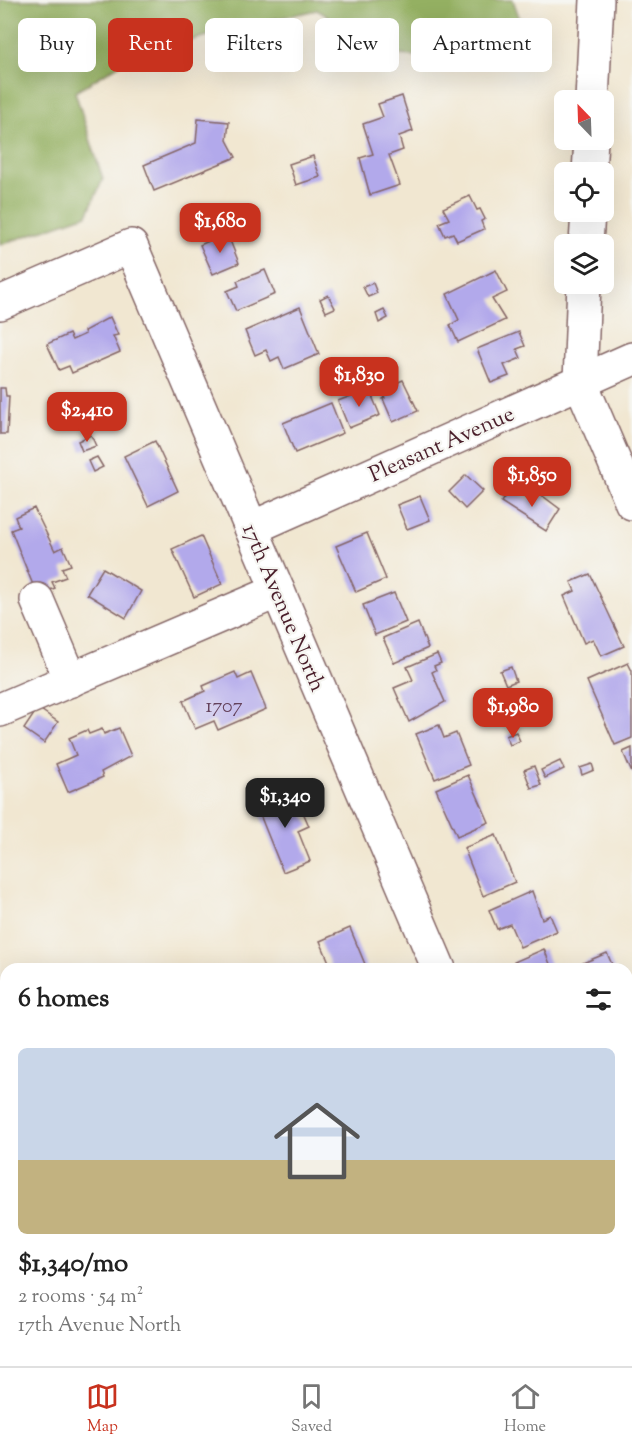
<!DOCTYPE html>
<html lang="en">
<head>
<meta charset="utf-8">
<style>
  :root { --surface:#fff; --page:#f6f6f6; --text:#222; --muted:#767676; --line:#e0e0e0; --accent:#c8321e }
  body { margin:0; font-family:"Sorts Mill Goudy",serif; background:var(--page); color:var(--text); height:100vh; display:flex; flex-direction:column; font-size:22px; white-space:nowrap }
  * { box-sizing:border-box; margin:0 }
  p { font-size:20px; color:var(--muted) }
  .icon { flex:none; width:33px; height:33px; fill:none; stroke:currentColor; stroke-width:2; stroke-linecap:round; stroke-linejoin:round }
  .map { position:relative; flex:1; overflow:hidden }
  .details { position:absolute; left:0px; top:963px; width:633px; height:404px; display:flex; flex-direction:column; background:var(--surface); border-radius:18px 18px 0 0; box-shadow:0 6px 24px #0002 }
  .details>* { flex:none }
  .guide { position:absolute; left:18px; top:18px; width:597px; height:54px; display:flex; gap:12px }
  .needle { width:39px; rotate:337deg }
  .buttons { position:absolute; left:554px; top:90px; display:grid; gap:12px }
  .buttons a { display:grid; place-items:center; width:60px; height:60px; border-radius:9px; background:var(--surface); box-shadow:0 6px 24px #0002; font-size:30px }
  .price { position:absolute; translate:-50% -51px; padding:0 14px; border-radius:12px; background:var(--accent); color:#fff; font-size:20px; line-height:39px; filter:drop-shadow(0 2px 3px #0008) }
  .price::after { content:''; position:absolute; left:50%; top:36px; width:18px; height:14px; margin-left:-9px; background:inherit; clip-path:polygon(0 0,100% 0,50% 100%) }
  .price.active { background:#222; color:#fff }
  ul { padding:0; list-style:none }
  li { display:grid; align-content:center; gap:12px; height:318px; padding:0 18px }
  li+li { border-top:2px solid var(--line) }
  li span { display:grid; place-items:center; height:186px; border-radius:9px; color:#555 }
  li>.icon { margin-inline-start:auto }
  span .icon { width:108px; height:108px; fill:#fffc; stroke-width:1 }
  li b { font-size:26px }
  h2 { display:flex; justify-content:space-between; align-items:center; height:72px; padding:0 18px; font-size:26px }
  .pill { padding:0 21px; border-radius:9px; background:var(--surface); box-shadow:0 6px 24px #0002; font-size:21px; line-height:54px }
  .pill.active { background:var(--accent); color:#fff }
  .tab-bar { display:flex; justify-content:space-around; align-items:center; height:84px; border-top:2px solid var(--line); background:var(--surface); font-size:16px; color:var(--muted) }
  .tab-bar a { display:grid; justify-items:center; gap:3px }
  .tab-bar .active { color:var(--accent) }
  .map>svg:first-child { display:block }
  .forest { fill:#94b062; stroke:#6f6846; stroke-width:1.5 }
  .building { fill:#b2a9eb }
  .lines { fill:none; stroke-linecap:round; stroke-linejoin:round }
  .minor-casing { stroke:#846565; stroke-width:36 }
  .minor { stroke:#fff; stroke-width:33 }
  .labels { text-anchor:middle; stroke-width:4.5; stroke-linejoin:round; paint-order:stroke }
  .number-label { font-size:20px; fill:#64425b }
  .street-label { font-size:22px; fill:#4a1f2b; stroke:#f6f6f2 }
</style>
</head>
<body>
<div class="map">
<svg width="632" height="1366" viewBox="0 0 632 1366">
  <rect width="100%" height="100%" fill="#f6f6f2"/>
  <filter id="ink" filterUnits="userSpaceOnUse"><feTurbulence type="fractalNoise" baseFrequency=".0167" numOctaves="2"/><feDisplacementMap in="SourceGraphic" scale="12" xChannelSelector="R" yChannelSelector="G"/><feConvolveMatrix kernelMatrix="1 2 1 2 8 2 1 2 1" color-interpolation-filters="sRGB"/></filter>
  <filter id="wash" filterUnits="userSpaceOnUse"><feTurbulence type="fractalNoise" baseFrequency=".008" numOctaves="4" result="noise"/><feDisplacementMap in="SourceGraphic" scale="24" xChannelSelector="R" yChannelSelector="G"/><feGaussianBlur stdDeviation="1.35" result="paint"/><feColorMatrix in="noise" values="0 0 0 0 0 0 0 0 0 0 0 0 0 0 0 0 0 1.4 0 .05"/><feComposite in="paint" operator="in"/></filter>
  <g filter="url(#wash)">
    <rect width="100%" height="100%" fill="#f1e7d1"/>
    <polygon class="forest" points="0,0 513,0 529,45 515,62 396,55 317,10 255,23 131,57 75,92 103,179 87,215 0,245"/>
    <g id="blocks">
      <g class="building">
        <polygon points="402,96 413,131 399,136 403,150 389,155 400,185 370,195 360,158 373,154 363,124 383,117 378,104"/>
        <polygon points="198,119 229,122 227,140 236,157 154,191 144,165 196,143"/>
        <polygon points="313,156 320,177 296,185 289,164"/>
        <polygon points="470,196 477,210 480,209 485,219 481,221 484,229 457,241 453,233 445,236 439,223 449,219 443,208"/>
        <polygon points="227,233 239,263 213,274 200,245"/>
        <polygon points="265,270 275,294 236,311 227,291 239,286 237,281"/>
        <polygon points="496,270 507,292 492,299 505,320 458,342 450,325 459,320 447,294"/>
        <polygon points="373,283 377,293 368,297 363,287"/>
        <polygon points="328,295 335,308 326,312 320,299"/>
        <polygon points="300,307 319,354 284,369 279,357 271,361 266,350 255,355 245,331"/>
        <polygon points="384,310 388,318 379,323 376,314"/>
        <polygon points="110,317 118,335 113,336 120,352 72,373 69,366 59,370 47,344 69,334 72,340 85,334 84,331"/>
        <polygon points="519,332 525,346 517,349 521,358 504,365 509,376 491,383 477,349"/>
        <polygon points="403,380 418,411 393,422 383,399 385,398 382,389"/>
        <polygon points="0,388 5,388 6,396 9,396 7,434 0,434"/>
        <polygon points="369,389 380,415 349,428 338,401"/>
        <polygon points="331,403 343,433 295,453 283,423"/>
        <polygon points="91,435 96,446 82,451 78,441"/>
        <polygon points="155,441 178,491 148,506 124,456"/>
        <polygon points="97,457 103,467 93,472 88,461"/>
        <polygon points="466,475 483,491 465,509 449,492"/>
        <polygon points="511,487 530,500 536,491 560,509 546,531 501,502"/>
        <polygon points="420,496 430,520 407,529 397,505"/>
        <polygon points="34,508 55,551 63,547 71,565 62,568 66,577 52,582 55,588 37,595 11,530 19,527 15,517"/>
        <polygon points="367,533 386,579 356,592 336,546"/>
        <polygon points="201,536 222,584 194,597 172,549"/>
        <polygon points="103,568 141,591 126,618 87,594"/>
        <polygon points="590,574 624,646 601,656 593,639 584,643 564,596 575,591 571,582"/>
        <polygon points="394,593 406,622 375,635 363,605"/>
        <polygon points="418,623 428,648 394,663 383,638"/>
        <polygon points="437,654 441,663 434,666 436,670 432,672 445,702 409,722 394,688 413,680 407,667"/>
        <polygon points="628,663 632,671 632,738 615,745 587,681"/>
        <polygon points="511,667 516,681 506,685 500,671"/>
        <polygon points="235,672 238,679 251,673 266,709 218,730 214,721 195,729 183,701 205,691 203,686"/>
        <polygon points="38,708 58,722 44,743 24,729"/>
        <polygon points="439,725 444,738 456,733 469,765 435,779 416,734"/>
        <polygon points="119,728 131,756 101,772 103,777 68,792 56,764 76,755 69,738 87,730 89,734 102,729 104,734"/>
        <polygon points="516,732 520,741 510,745 506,736"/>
        <polygon points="632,748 632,773 623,752"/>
        <polygon points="560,761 564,769 545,778 541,770"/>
        <polygon points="592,764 594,770 582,775 580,768"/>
        <polygon points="534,766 541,785 531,788 524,770"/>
        <polygon points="468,775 489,822 457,836 436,789"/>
        <polygon points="293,789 309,826 298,831 310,861 283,872 256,805"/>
        <polygon points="496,835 515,882 483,896 464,848"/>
        <polygon points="532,891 542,919 550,915 557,931 520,947 510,924 497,929 489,910"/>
        <polygon points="350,928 367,969 332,969 320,941"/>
        <polygon points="544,949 552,969 518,969 514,962"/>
        <polygon points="607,953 614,969 586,969 583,963"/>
        <polygon points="631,1248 632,1294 627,1296 627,1249"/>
        <polygon points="272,1360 315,1360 316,1362 320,1360 342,1360 344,1366 274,1366"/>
        <polygon points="427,1360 450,1360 453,1366 429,1366"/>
        <polygon points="454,1360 477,1360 465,1366 457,1366"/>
      </g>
    </g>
  </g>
  <g filter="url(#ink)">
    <use href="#blocks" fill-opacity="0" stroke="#846565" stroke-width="1.5"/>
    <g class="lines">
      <defs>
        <g id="minor">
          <polyline points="592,100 597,0"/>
          <polyline points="589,172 591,140"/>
          <polyline points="586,244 588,212"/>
          <polyline points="584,284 580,381 632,503"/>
          <polyline points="0,303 131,246 439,969"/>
          <polyline points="252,528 632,359"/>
          <polyline points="37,600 71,680"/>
          <polyline points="0,710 278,591"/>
          <polyline points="0,1302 6,1316"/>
          <polyline points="25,1360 28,1366"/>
          <polyline points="594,1366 607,1360"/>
        </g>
      </defs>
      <use href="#minor" class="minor-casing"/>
      <use href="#minor" class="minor"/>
    </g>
  </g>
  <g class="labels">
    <g class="number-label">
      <text x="224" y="712">1707</text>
    </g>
    <g class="street-label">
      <text transform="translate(441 443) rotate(-24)" y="8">Pleasant Avenue</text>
      <text transform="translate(285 607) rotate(67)" y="8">17th Avenue North</text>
    </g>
  </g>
</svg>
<div class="buttons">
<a><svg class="needle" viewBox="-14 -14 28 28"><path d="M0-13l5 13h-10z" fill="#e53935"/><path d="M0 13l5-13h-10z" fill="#767676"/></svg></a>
<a><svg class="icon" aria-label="locate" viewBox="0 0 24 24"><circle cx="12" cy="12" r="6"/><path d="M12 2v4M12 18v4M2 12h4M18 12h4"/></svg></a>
<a><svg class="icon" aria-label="layers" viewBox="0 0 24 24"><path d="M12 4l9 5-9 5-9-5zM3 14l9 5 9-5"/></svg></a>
</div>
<b class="price" style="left:220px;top:254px">$1,680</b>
<b class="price" style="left:359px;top:408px">$1,830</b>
<b class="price" style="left:87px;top:443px">$2,410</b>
<b class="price" style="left:532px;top:508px">$1,850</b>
<b class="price" style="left:513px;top:739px">$1,980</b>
<b class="price active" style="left:285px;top:829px">$1,340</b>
<div class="guide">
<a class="pill">Buy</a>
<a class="pill active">Rent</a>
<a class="pill">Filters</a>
<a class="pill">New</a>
<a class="pill">Apartment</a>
</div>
<section class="details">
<h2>6 homes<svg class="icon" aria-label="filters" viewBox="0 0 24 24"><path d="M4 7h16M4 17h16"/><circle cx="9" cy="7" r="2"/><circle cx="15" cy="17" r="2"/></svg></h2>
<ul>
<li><span style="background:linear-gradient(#c9d6e8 60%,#c2b280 0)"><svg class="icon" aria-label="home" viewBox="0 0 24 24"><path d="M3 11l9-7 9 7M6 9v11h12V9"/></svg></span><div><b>$1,340/mo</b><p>2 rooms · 54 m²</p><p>17th Avenue North</p></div></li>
</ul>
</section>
</div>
<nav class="tab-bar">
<a class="active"><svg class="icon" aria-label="map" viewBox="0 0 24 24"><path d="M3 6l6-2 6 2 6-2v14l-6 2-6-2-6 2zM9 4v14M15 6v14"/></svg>Map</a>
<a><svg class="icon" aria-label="saved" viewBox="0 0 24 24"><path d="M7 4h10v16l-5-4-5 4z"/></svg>Saved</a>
<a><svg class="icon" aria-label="home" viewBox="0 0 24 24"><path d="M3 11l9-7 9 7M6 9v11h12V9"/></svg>Home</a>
</nav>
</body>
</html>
